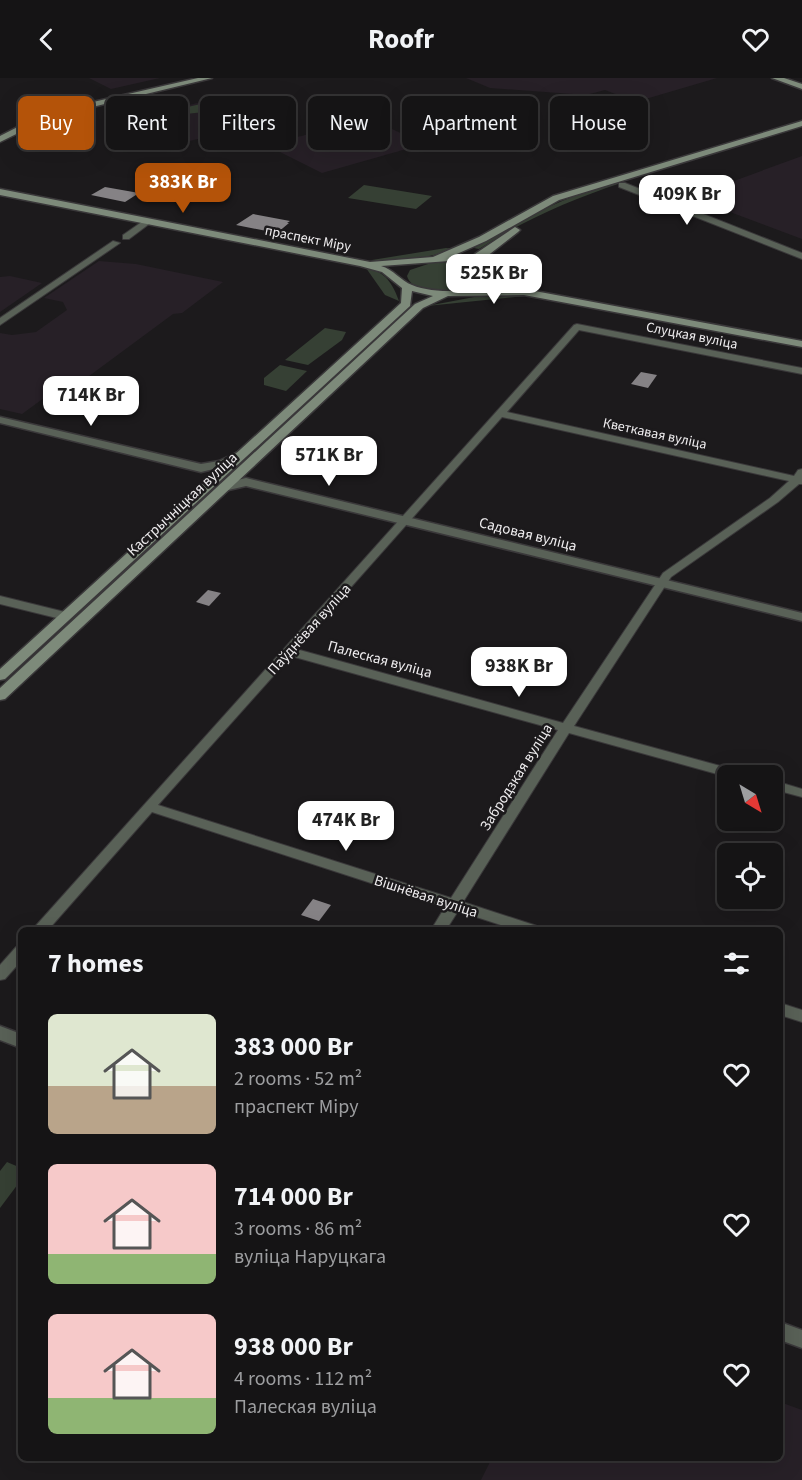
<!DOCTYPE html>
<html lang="en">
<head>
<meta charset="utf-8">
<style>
  :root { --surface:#151415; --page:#222122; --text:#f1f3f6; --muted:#9d9ea0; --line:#343334; --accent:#b45309 }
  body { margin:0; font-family:"Source Sans 3",sans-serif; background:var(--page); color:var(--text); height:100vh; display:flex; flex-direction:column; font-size:22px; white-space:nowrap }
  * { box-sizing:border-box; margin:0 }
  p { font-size:20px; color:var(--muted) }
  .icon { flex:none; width:33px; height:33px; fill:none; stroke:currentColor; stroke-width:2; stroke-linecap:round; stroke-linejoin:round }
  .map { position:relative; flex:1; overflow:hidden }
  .drawer { position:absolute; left:18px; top:849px; width:765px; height:534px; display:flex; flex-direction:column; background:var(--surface); border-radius:9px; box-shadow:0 6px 24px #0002,0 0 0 2px var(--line) }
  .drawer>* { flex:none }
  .hud { position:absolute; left:18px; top:18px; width:766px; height:54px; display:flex; gap:12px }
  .needle { width:39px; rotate:142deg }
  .controls { position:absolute; left:717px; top:687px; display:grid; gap:12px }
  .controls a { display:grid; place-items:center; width:66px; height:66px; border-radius:9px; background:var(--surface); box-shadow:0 6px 24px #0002,0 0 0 2px var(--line); font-size:30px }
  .price { position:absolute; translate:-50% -51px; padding:0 14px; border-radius:12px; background:#fff; color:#222; font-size:20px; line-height:39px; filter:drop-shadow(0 2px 3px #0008) }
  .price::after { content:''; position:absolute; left:50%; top:36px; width:18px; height:14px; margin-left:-9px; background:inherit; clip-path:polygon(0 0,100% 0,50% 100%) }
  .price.active { background:var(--accent); color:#fff }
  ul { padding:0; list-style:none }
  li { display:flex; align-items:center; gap:18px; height:150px; padding:0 30px }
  li span { display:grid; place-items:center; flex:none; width:168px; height:120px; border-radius:9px; color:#555 }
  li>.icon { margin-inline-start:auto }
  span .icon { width:72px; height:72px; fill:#fffc; stroke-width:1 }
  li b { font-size:26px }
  h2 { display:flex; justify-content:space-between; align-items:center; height:72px; padding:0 30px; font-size:26px }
  .pill { padding:0 21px; border-radius:9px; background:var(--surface); box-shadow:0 6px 24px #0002,0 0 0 2px var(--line); font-size:21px; line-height:54px }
  .pill.active { background:var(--accent); color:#fff }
  header { display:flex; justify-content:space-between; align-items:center; height:78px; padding:0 30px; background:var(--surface); font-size:27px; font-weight:700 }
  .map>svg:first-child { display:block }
  .built { fill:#272027 }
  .green { fill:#364034 }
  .building { fill:#858285 }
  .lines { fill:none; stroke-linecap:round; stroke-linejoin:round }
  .minor-casing { stroke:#3a383a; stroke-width:2 }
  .tertiary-casing { stroke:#3a383a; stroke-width:3 }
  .secondary-casing { stroke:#3a383a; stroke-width:3 }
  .minor { fill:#596157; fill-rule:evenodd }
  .tertiary { fill:#596157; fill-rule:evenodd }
  .secondary { fill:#7d8a7a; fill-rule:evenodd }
  .labels { text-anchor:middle; stroke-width:5; stroke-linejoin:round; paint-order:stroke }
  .far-street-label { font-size:14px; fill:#efedef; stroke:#1c1a1c }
  .street-label { font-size:15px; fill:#efedef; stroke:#1c1a1c }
</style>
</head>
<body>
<header><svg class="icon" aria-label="back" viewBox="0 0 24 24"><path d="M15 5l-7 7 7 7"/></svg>Roofr<svg class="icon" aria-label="heart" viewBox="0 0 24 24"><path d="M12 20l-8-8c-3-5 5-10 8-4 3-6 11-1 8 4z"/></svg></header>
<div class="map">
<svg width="802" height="1402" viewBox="0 0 802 1402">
  <rect width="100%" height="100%" fill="#1c1a1c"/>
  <g class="built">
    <polygon points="89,0 160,0 111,11"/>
    <polygon points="466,0 717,0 649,20 631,22 605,12 586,17 490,10"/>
    <polygon points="213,21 259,30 285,40 173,67 122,44"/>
    <polygon points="356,44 392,51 424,66 322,95 266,67"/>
    <polygon points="802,78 802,161 690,119 791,82"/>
    <polygon points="99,183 136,186 223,204 182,235 173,236 81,304 70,301 22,336 0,331 0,255 12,257 36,254 67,232 63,224 44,220"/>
    <polygon points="10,198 42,205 0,234 0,199"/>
    <polygon points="780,1324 802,1332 802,1402 481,1402 492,1380 780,1380"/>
  </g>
  <g class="green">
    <polygon points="213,23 258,32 279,39 249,47 215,33 175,37 153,43 146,39"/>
    <path d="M619,103L621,105C570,122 524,142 479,171L474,170C520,141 566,118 619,103Z"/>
    <polygon points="364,107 432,118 416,131 348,120"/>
    <path d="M446,170L455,171C429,179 398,186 372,182Z"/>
    <polygon points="487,178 492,180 535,211 534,213 507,202 487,183"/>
    <path d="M434,184C449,184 464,184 477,193L479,201C467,217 413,220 407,198L410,192Z"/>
    <path d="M366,190C386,194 392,205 399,223L385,217Z"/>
    <polygon points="490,216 525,218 427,228"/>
    <polygon points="325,250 346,254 342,262 308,287 285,282"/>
    <polygon points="280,287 307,293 286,313 264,307 264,300"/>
    <polygon points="7,1084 21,1090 21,1102 0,1130 0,1093"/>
  </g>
  <g class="building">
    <polygon points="593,18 612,25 577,33 562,26"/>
    <polygon points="105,109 139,115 125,124 91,117"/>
    <polygon points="253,136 290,143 287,145 289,145 277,155 236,147"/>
    <polygon points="641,294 657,297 648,310 631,306"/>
    <polygon points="208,512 221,515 209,528 196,524"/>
    <polygon points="313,821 331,827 319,843 301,837"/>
  </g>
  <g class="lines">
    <defs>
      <g id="minor">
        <polygon points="619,105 625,105 802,175 802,181 619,109"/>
        <polygon points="146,141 153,143 129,161 123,161 123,157"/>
        <polygon points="113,163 120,165 0,247 0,240"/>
        <path d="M577,246L802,290V296L579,252L507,334L794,398L798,392L802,391V406H799L778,424L671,499L574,648L746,695L747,698L728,699L569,655L463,824L537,848L539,852H516L458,833L446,852H431L445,829L152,734L48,852H32L574,247ZM502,339L789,403L770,420L663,495L563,645L296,571ZM291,578L558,652L451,820L158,727Z"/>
        <polygon points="0,518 69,535 71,538 65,542 0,526"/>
        <polygon points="772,702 802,711 802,719 772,711"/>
        <polygon points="21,868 21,883 5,901 0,902 0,887 16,869"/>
        <polygon points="780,925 802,932 802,944 780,937"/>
      </g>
      <g id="tertiary">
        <polygon points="0,339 201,386 219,383 240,373 246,377 226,388 201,394 0,345"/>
        <polygon points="246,400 802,535 802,543 246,408 224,413 218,409 220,406"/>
        <polygon points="0,948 21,956 21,970 0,962"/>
        <polygon points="780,1244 802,1252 802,1270 780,1262"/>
      </g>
      <g id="secondary">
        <polygon points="198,0 212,0 51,39 0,64 0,58 45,35"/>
        <polygon points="772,0 784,0 802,6 802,11"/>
        <path d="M802,43V48L559,122L486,163L450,179L449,183L381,188C393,191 401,203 412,207C438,218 483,211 511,211L465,185L472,183L475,176L515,149L520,152L518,154L482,182L484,186L524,211L802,263V269L524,217L448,218L423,230L5,621L0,622V610L415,226L433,218L412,213L410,228L5,601L0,602V591L401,225L402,210L382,194L360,188L0,117V111L370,184L433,179L479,159L553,118Z"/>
      </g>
    </defs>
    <use href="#minor" class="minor-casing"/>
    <use href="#tertiary" class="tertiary-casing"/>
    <use href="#secondary" class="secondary-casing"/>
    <use href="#minor" class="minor"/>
    <use href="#tertiary" class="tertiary"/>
    <use href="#secondary" class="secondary"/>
  </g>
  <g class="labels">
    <g class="far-street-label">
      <text transform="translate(308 160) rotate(11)" y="5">праспект Міру</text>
      <text transform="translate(692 257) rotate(11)" y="5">Слуцкая вуліца</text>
      <text transform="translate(655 355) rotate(12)" y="5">Кветкавая вуліца</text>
    </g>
    <g class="street-label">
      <text transform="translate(182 426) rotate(-43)" y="5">Кастрычніцкая вуліца</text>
      <text transform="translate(528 456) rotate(14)" y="5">Садовая вуліца</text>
      <text transform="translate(309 551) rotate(-48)" y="5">Паўднёвая вуліца</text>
      <text transform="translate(380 581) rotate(15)" y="5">Палеская вуліца</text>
      <text transform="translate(516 699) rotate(-58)" y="5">Забродзкая вуліца</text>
      <text transform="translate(426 818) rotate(18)" y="5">Вішнёвая вуліца</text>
    </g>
  </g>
</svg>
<div class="controls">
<a><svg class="needle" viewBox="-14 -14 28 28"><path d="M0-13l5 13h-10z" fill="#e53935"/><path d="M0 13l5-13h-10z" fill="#9d9ea0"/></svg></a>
<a><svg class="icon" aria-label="locate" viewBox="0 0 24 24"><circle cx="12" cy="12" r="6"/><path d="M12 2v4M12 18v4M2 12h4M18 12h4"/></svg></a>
</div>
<b class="price active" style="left:183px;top:136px">383K Br</b>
<b class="price" style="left:687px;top:148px">409K Br</b>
<b class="price" style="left:494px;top:227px">525K Br</b>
<b class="price" style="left:91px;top:349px">714K Br</b>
<b class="price" style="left:329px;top:409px">571K Br</b>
<b class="price" style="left:519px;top:620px">938K Br</b>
<b class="price" style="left:346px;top:774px">474K Br</b>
<div class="hud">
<a class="pill active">Buy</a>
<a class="pill">Rent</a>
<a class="pill">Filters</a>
<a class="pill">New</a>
<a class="pill">Apartment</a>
<a class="pill">House</a>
</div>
<section class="drawer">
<h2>7 homes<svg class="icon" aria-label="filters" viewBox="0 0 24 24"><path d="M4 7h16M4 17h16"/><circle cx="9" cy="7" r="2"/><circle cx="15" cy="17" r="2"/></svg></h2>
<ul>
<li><span style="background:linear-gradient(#dfe7d0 60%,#b9a48a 0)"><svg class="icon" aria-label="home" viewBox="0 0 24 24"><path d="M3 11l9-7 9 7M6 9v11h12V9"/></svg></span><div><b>383 000 Br</b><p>2 rooms · 52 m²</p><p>праспект Міру</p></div><svg class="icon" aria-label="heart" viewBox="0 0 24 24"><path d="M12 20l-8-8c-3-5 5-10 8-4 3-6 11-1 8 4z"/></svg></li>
<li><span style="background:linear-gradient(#f6c9c9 75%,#8fb573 0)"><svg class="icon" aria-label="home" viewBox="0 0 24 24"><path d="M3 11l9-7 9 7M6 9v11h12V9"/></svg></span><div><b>714 000 Br</b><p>3 rooms · 86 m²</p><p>вуліца Наруцкага</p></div><svg class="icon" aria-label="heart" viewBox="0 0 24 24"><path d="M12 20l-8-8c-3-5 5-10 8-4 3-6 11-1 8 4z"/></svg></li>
<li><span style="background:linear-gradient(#f6c9c9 70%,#8fb573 0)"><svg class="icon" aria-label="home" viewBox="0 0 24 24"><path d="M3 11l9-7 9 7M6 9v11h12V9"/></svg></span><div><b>938 000 Br</b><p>4 rooms · 112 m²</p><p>Палеская вуліца</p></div><svg class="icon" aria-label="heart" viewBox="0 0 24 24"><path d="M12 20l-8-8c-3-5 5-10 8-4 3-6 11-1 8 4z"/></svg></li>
</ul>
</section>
</div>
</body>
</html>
